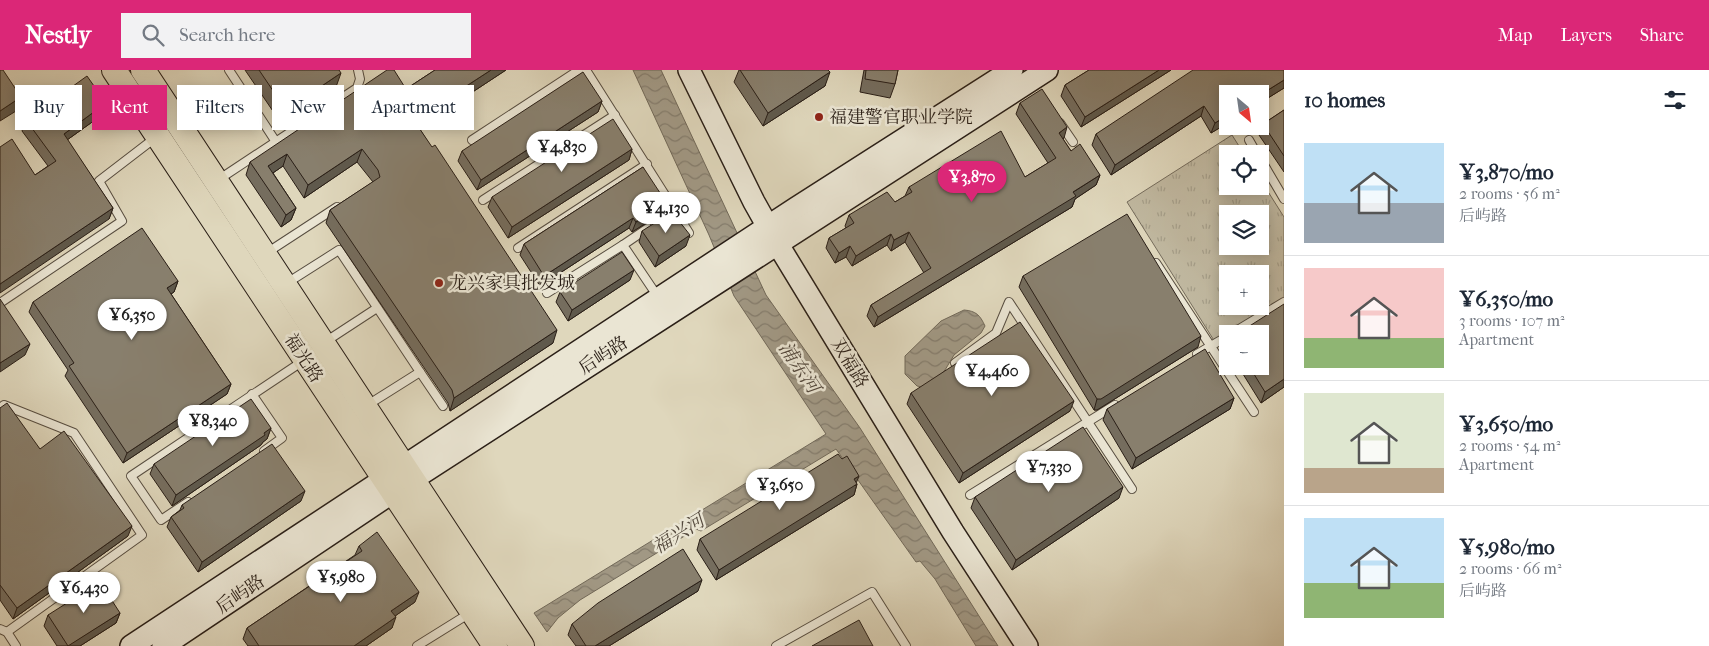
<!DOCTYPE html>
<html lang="en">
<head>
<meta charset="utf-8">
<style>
  :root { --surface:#fff; --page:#f2f2f3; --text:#1f2937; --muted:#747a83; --line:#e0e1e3; --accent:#db2777 }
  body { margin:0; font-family:"IM FELL French Canon","Noto Serif SC",serif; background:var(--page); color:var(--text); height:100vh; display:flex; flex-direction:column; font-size:19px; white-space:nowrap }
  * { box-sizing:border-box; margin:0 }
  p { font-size:16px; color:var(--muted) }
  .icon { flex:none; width:28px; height:28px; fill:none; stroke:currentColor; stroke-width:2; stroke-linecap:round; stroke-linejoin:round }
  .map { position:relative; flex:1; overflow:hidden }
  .panel { display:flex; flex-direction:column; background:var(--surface); width:425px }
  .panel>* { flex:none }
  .hud { position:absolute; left:15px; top:15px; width:475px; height:45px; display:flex; gap:10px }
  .needle { width:32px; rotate:151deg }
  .buttons { position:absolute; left:1219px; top:15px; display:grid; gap:10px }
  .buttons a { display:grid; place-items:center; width:50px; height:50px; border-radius:0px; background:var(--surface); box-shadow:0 2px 12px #0003; font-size:25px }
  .price { position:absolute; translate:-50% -42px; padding:0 11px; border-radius:18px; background:#fff; color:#222; font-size:16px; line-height:32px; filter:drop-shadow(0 1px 2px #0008) }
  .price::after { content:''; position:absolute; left:50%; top:30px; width:15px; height:11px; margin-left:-8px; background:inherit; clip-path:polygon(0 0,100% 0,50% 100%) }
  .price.on { background:var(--accent); color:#fff }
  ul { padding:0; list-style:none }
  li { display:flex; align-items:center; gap:15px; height:125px; padding:0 20px }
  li+li { border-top:1px solid var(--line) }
  li span { display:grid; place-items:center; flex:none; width:140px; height:100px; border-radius:0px; color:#555 }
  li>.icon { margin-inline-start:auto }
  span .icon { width:60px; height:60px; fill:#fffc; stroke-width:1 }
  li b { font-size:21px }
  h2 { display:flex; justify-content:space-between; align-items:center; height:60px; padding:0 20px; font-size:21px }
  .tag { padding:0 18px; border-radius:0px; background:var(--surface); box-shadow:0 2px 12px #0003; font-size:18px; line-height:45px }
  .tag.on { background:var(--accent); color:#fff }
  header { display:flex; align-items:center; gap:30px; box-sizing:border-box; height:70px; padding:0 25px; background:var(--accent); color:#fff }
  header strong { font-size:24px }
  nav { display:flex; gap:28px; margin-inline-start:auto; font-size:18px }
  .search { width:350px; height:45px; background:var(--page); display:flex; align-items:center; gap:12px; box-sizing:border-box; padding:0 18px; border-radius:0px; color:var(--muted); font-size:19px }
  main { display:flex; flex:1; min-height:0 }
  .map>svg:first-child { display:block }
  .grass { fill:url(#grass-tufts); stroke:#756c5c; fill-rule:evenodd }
  .water { fill:url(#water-waves); stroke:#716858 }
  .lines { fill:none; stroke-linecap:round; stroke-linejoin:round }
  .lane-casing { stroke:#574d40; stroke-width:10 }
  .secondary-casing { stroke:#2a1f17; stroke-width:24 }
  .primary-casing { stroke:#2a1f17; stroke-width:26 }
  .lane { stroke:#eae5d3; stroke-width:8 }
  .secondary { stroke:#eae5d3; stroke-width:21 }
  .primary { stroke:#dfd7bc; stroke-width:24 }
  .wall { fill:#756d5e; stroke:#2a1f17 }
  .shaded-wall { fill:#5f594c; stroke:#2a1f17 }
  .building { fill:#887f6d; stroke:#2a1f17 }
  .poi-dot { fill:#8f2418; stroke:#eae5d3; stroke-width:2 }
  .labels { text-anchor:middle; stroke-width:5; stroke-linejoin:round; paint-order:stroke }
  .poi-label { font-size:18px; fill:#2a1f17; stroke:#eae5d3; text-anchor:start }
  .street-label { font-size:18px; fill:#2a1f17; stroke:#eae5d3 }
  .water-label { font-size:19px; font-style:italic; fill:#54493d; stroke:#eae5d3 }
</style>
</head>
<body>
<header>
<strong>Nestly</strong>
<div class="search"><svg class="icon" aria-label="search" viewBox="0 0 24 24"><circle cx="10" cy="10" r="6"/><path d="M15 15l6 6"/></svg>Search here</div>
<nav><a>Map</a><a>Layers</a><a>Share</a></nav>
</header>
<main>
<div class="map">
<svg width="1284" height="576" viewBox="0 0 1284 576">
  <defs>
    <pattern id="grass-tufts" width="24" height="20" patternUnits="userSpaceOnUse" patternTransform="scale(1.25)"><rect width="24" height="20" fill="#c0b8a0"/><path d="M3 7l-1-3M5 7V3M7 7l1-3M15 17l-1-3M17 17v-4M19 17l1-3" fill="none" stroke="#a59e89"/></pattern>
    <pattern id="water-waves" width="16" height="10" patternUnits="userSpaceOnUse" patternTransform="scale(1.25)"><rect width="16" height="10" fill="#a19884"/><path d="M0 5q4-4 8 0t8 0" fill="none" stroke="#837b6b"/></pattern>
  </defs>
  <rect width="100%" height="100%" fill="#dfd7bc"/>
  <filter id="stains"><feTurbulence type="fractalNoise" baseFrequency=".004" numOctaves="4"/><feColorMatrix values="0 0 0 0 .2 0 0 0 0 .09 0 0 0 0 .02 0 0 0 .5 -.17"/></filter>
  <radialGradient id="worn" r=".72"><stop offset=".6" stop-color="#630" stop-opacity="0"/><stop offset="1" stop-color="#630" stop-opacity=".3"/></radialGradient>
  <path class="grass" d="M1232,65L1244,84H1228V116H1260V109L1284,147V229L1215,272L1127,132ZM1228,144H1260V176H1228ZM1228,204H1260V236H1228Z"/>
  <g class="water">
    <polygon points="633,0 661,0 766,225 860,358 998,576 976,576 935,509 920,491 916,492 836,379 701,461 696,459 580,530 558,548 547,562 534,543 826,364 734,226 709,165"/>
    <path d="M964,240C976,241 980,245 985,256L981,263L954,285L945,300L936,309L922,317L917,316L905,304V286L941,251Z"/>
  </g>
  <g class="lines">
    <defs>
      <g id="lane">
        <polyline points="229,0 276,72"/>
        <polyline points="586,0 689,163"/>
        <polyline points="1060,53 1073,72"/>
        <polyline points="472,70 579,0"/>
        <polyline points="1249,70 1257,84"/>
        <polyline points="1260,88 1284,129"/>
        <polyline points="218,110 357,18 360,9 358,0"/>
        <polyline points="483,130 615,45"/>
        <polyline points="648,158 623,175 658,227"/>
        <polyline points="518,178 647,94"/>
        <polyline points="268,182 337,137"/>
        <polyline points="1156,193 1254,342"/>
        <polyline points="287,213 339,180 420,302 366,336"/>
        <polyline points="547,223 623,175"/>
        <polyline points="0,233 122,151 99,111 155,68"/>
        <polyline points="1231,264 1284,232"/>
        <polyline points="325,272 377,238"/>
        <polyline points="1197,284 1228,266"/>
        <polyline points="955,293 996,263 1009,232 1132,419"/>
        <polyline points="420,302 443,336"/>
        <polyline points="252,324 282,368 264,381"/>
        <polyline points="0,338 4,335 74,363 142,465 7,562"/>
        <polyline points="970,425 1115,335"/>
        <polyline points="188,432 161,450 131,406 303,291"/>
        <polyline points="0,559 7,562 16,576"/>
        <polyline points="417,576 470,543"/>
        <polyline points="776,576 872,522 906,576"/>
      </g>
      <g id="secondary">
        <polyline points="689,0 754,132 777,173 953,462 1027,576"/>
        <polyline points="131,576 796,138 1012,0"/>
        <polyline points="163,576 393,422 1047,0"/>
      </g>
      <g id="primary">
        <polyline points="114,0 495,576"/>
        <polyline points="143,0 522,576"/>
      </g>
    </defs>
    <use href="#lane" class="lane-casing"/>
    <use href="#secondary" class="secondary-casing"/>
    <use href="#primary" class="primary-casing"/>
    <use href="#lane" class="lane"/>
    <use href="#secondary" class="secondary"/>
    <use href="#primary" class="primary"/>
  </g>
  <g class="wall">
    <polygon points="245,0 339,0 336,17 281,53"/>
    <polygon points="435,0 506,0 430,50 427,45 416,53 553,273 450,341 448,333 326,153 330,140 373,112 357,92 304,128 283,96 273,103 296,138 291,150 281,157 246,105 250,92 406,19"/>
    <polygon points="739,0 828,0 825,16 763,56 734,12"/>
    <polygon points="864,0 898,0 895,14 890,28 860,22"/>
    <polygon points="1089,0 1171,0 1081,57 1061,26 1065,15"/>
    <polygon points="1284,0 1284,18 1211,63 1201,46 1111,105 1092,75 1096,64"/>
    <polygon points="602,31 598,42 477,120 458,91 462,81"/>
    <polygon points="106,33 102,45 67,70 113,138 109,149 35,105 48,96 22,61 26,50"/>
    <polygon points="1020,33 1064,68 1063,69 1071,81 1100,105 1096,115 1075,129 1072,137 874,257 867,246 871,235 924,203 905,172 891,181 887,175 852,196 846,187 835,193 826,178 829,168 846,158 845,156 849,145 895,132 905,126 909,117 1025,107 1048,93 1016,44"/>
    <polygon points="1284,40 1284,102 1259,65 1263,54"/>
    <polygon points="632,79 629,90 508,168 488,137 492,127"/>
    <polygon points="643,97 662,143 632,162 629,158 540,216 520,185 524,174"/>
    <polygon points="642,161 686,176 655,197 639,172"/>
    <polygon points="1023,206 1198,277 1097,340 1094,340 1019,217"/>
    <polygon points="630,210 568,251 556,232 560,222"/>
    <polygon points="178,211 174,222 171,224 231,314 227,324 123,393 65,306 68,300 29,242 33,232"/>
    <polygon points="1238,296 1260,296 1284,317 1261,333"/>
    <polygon points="911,323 1070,341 959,413 907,334"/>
    <polygon points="1234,328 1230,339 1132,399 1103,350 1107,339"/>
    <polygon points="0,338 40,379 128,466 13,549 0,530"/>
    <polygon points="271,358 267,369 263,372 261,375 172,436 150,404 154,394"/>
    <polygon points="856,413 857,414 854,425 716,510 697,480 700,469"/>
    <polygon points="975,427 1119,428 1012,500 971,438"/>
    <polygon points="301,431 198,502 167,457 171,447 180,440 182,435"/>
    <polygon points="359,476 415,532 395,546 392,558 366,576 248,576 243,569 247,558 355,485"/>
    <polygon points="698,521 609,576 576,576 568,565 572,554"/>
    <polygon points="120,543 116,553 80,576 57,576 44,556 48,545"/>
  </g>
  <g class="shaded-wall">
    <polygon points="491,0 506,0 430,50 434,37"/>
    <polygon points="1159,0 1171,0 1081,57 1085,47"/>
    <polygon points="830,2 825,16 763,56 768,43"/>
    <polygon points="341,3 336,17 281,53 286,40"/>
    <polygon points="1284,10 1284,18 1260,33 1260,25"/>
    <polygon points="21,27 16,41 0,51 0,41"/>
    <polygon points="602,31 598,42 477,120 481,110"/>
    <polygon points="106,33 102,45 60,75 64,64"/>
    <polygon points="431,33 427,45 407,59 411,46"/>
    <polygon points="1204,36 1201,46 1111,105 1115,95"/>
    <polygon points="1228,45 1228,53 1211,63 1215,53"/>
    <polygon points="1067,57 1064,68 1055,74 1059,63"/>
    <polygon points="362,79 357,92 304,128 308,115"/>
    <polygon points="632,79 629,90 508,168 512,157"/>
    <polygon points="287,84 283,96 264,109 268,96"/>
    <polygon points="1100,105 1096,115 1075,129 1072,137 874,257 878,247"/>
    <polygon points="666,132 662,143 632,162 636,152"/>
    <polygon points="113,138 109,149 0,223 0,214"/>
    <polygon points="296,138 291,150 281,157 286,145"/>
    <polygon points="633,148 629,158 540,216 544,206"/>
    <polygon points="909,162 905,172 891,181 894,170"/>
    <polygon points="891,164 887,175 852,196 856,186"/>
    <polygon points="690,165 686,176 655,197 659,186"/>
    <polygon points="850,176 846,187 835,193 839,183"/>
    <polygon points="634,200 630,210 568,251 572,240"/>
    <polygon points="178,211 174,222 163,229 167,218"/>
    <polygon points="557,260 553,273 450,341 454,328"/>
    <polygon points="1201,266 1198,277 1097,340 1094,340 1097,329"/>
    <polygon points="30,274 25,285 0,302 0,293"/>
    <polygon points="1284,309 1284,317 1261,333 1265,322"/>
    <polygon points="231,314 227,324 123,393 127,383"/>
    <polygon points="1234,328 1230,339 1132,399 1136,388"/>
    <polygon points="1074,331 1070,341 959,413 963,403"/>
    <polygon points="271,358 267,369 263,372 261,375 172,436 176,425"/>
    <polygon points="859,406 855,416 857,414 854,425 716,510 719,500"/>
    <polygon points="1123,417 1119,428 1012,500 1016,490"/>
    <polygon points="305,421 301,431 198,502 202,492"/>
    <polygon points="132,456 128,466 13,549 17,538"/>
    <polygon points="702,510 698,521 609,576 595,576"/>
    <polygon points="419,522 415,532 388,551 391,541"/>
    <polygon points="120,543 116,553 80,576 67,576"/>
    <polygon points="396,547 392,558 366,576 354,576"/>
  </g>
  <g class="building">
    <polygon points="0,0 3,0 21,27 0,41"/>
    <polygon points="259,0 339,0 341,3 286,40"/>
    <polygon points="387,0 394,0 406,19 435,0 491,0 434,37 431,33 411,46 432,77 435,75 557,260 454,328 452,320 330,140 380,107 378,100 362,79 308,115 287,84 268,96 296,138 286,145 250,92"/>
    <polygon points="740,0 828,0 830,2 768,43"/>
    <polygon points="866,0 898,0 895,14 865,9"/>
    <polygon points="1089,0 1159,0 1085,47 1065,15"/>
    <polygon points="1193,0 1284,0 1284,10 1260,25 1260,24 1228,24 1228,45 1215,53 1204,36 1115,95 1096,64"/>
    <polygon points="583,2 602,31 481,110 462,81"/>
    <polygon points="87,6 106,33 64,64 113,138 0,214 0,77 12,69 35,105 56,91 26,50"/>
    <polygon points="1042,19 1067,57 1059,63 1071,81 1080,74 1100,105 1073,122 1076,126 878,247 871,235 931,198 909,162 894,170 891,164 856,186 850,176 839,183 829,168 854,153 849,145 887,122 895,132 912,122 909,117 1001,61 1025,107 1056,88 1020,33"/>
    <polygon points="1284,40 1284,86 1263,54"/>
    <polygon points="613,49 632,79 512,157 492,127"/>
    <polygon points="643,97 666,132 636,152 633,148 544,206 524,174"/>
    <polygon points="672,142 690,165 659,186 642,161"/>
    <polygon points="1127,144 1201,266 1101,329 1097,329 1023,206"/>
    <polygon points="142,158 178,211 167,218 231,314 127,383 69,296 74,293 33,232"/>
    <polygon points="622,182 634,200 572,240 560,222"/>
    <polygon points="0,229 30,274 0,293"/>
    <polygon points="1284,234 1284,309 1265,322 1249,296 1260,296 1260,264 1237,264"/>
    <polygon points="1020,252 1074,331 963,403 911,323"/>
    <polygon points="1205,279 1234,328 1136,388 1107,339"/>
    <polygon points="251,329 271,358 264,363 265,365 176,425 154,394"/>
    <polygon points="7,333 40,379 64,361 132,456 17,538 0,515 0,338"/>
    <polygon points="1083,357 1123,417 1016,490 975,427"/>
    <polygon points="272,374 305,421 202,492 171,447 184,438 182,435"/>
    <polygon points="838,384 842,389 847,386 859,406 854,409 857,414 719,500 700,469"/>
    <polygon points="377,462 419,522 391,541 396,547 354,576 259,576 247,558 362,481 359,476"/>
    <polygon points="683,479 702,510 595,576 586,576 572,554 598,533"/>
    <polygon points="100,512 120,543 68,576 48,545"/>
    <polygon points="859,550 873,576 812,576"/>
  </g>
  <g class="poi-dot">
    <circle cx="819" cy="47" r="5"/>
    <circle cx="439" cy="213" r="5"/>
  </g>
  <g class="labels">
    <g class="poi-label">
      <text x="829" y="53">福建警官职业学院</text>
      <text x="449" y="219">龙兴家具批发城</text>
    </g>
    <g class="street-label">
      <text transform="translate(603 285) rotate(-33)" y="6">后屿路</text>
      <text transform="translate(304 288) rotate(57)" y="6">福光路</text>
      <text transform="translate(850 293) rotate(59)" y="6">双福路</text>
      <text transform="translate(240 524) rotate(-34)" y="6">后屿路</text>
    </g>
    <g class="water-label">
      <text transform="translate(800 297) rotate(56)" y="7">浦东河</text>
      <text transform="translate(678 463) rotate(-32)" y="7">福兴河</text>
    </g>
  </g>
  <rect width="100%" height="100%" filter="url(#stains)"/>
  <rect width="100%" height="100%" fill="url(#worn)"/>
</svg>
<div class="buttons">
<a><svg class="needle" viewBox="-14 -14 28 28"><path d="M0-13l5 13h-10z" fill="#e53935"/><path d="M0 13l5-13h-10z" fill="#747a83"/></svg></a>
<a><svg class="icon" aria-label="locate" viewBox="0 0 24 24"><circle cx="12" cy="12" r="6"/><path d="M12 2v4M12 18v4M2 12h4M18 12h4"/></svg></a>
<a><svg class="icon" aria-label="layers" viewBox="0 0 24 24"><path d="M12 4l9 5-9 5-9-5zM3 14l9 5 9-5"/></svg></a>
<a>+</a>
<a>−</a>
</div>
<b class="price" style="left:562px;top:103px">¥4,830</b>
<b class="price on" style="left:972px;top:133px">¥3,870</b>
<b class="price" style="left:666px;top:164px">¥4,130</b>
<b class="price" style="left:132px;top:271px">¥6,350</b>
<b class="price" style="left:992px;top:327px">¥4,460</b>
<b class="price" style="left:213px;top:377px">¥8,340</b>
<b class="price" style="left:1049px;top:423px">¥7,330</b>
<b class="price" style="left:780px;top:441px">¥3,650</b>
<b class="price" style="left:341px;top:533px">¥5,980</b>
<b class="price" style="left:84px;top:544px">¥6,430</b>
<div class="hud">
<a class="tag">Buy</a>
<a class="tag on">Rent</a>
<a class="tag">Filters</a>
<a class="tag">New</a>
<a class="tag">Apartment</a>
</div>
</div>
<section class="panel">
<h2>10 homes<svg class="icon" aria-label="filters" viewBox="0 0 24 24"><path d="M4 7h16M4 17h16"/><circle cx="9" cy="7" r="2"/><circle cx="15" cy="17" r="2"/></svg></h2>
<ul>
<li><span style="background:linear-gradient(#bfe0f5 60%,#9aa5b1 0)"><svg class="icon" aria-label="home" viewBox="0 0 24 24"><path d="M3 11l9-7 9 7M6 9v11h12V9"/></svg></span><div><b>¥3,870/mo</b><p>2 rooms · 56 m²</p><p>后屿路</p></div></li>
<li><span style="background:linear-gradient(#f6c9c9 70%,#8fb573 0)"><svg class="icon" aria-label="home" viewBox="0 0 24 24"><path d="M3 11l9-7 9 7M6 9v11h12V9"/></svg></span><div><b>¥6,350/mo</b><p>3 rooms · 107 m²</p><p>Apartment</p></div></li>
<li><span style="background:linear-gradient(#dfe7d0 75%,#b9a48a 0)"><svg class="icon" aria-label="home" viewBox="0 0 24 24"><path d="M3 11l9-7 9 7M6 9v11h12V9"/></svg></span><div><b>¥3,650/mo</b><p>2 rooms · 54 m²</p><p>Apartment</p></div></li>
<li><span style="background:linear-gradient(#bfe0f5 65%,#8fb573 0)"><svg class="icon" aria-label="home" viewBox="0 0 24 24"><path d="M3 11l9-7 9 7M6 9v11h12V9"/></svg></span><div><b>¥5,980/mo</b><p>2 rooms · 66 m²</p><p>后屿路</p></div></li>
</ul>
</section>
</main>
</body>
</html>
